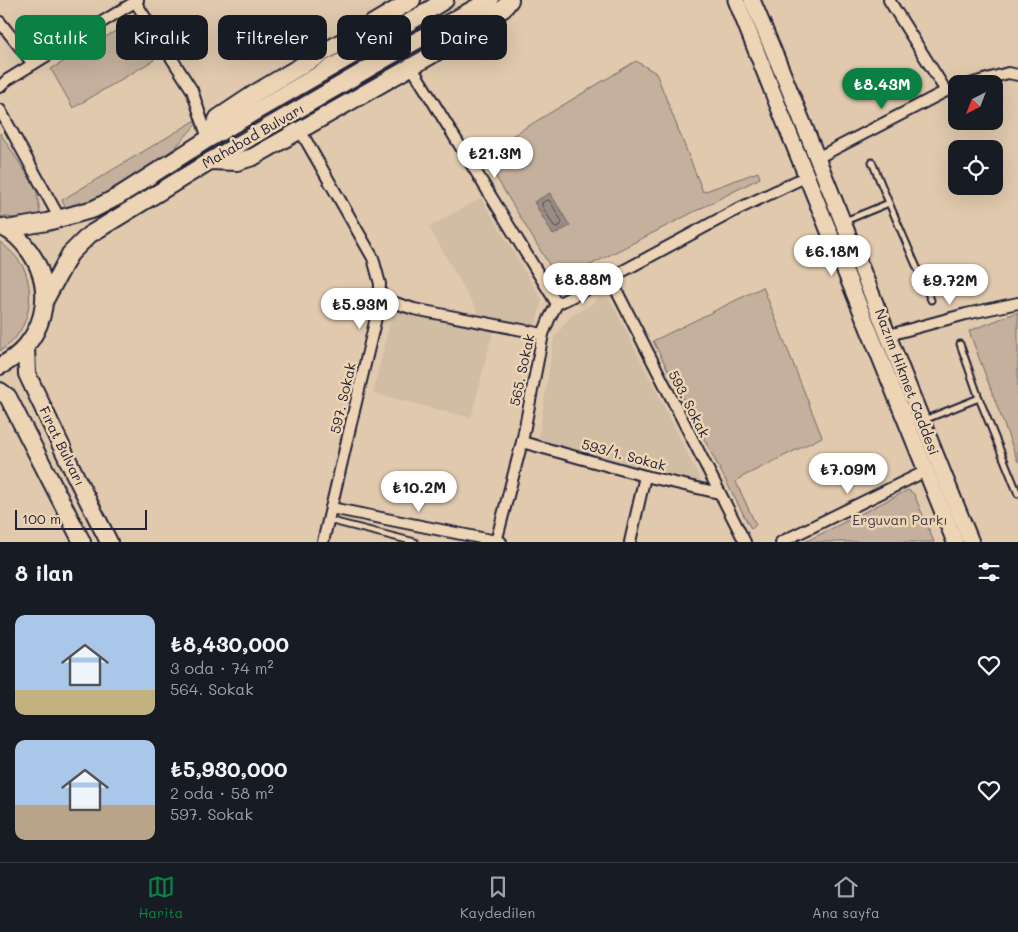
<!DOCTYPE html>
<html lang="tr">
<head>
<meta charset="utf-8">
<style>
  :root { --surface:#171b24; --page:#242831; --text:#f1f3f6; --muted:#9ea1a6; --line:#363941; --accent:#0b8043 }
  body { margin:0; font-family:Mali,sans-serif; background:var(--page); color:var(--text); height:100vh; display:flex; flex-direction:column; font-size:19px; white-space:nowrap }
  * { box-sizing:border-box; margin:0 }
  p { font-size:16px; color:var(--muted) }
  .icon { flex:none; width:28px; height:28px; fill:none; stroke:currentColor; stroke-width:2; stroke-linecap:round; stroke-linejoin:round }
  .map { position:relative; height:542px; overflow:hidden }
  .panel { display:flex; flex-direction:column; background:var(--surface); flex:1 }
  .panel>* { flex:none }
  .top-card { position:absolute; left:15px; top:15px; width:500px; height:45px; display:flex; gap:10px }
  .needle { width:32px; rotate:222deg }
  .tools { position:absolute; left:948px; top:75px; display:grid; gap:10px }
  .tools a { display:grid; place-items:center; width:55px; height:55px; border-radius:10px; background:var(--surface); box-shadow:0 5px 20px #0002; font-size:25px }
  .scale { position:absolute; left:15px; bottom:12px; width:132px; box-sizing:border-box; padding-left:5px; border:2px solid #22223b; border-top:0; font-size:14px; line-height:18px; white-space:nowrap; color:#22223b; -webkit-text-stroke:4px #ecd4b4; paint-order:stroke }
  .price { position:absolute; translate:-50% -42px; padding:0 11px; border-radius:18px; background:#fff; color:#222; font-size:16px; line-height:32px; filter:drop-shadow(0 1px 2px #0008) }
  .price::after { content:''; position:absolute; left:50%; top:30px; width:15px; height:11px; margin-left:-8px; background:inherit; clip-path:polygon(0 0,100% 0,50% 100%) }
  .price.active { background:var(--accent); color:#fff }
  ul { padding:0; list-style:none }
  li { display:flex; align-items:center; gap:15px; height:125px; padding:0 15px }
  li span { display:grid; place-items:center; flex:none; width:140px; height:100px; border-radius:10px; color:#555 }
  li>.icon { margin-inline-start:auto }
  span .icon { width:60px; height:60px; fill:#fffc; stroke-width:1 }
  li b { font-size:21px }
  h2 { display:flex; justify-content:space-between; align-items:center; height:60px; padding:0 15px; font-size:21px }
  .chip { padding:0 18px; border-radius:10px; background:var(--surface); box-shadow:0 5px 20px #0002; font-size:18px; line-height:45px }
  .chip.active { background:var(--accent); color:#fff }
  .tab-bar { display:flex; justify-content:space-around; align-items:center; height:70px; border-top:1px solid var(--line); background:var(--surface); font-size:14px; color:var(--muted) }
  .tab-bar a { display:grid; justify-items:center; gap:2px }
  .tab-bar .active { color:var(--accent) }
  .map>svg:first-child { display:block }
  .built { fill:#d1bca4 }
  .green { fill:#c4b09c; stroke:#73696c }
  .water { fill:#9a8c83; stroke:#6a6266 }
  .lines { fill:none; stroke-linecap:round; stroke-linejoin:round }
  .shore { stroke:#524c58; stroke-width:1 }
  .lane-casing { stroke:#22223b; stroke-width:9 }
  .street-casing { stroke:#22223b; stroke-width:14 }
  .secondary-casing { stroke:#22223b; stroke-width:19 }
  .primary-casing { stroke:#22223b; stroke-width:20 }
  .lane { stroke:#ecd4b4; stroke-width:5 }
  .street { stroke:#ecd4b4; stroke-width:10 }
  .secondary { stroke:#ecd4b4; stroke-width:15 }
  .primary { stroke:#ecd4b4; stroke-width:16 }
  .labels { text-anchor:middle; stroke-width:5; stroke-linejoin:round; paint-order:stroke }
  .street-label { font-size:14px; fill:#22223b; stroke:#ecd4b4 }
  .park-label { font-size:14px; fill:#423e4e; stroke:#ecd4b4 }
</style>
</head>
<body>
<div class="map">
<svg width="1018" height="542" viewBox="0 0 1018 542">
  <rect width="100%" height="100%" fill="#e0c9ad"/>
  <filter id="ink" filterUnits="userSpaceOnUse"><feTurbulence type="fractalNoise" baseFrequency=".02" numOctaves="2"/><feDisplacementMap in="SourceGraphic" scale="10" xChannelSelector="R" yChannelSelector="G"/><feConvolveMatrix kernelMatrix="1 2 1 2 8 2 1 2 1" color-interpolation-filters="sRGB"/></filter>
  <g filter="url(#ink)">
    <g class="built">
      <polygon points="481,198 542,300 535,328 480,316 429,227"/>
      <polygon points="602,297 611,301 702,483 538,442 554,338 569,318"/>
      <polygon points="393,310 493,331 471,418 373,393"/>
    </g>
    <g class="green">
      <polygon points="131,22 154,60 73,108 51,69"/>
      <polygon points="636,61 656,73 703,192 758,172 760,178 559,281 482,154"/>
      <polygon points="196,120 198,122 175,148 135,176 99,196 79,205 69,209 65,207 62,200"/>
      <polygon points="0,133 36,188 40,212 38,215 15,218 0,216"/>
      <path d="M0,242C10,250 20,259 25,271C36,300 27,335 0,351Z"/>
      <polygon points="763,287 822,437 738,479 736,482 756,525 751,529 653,341"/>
      <polygon points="1018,312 1018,462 969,331"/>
      <polygon points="908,490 914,494 934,542 805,542"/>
    </g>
    <polygon class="water" points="550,193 570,226 553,235 534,202"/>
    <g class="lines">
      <polygon class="shore" points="547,200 550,201 562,222 561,225 557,227 554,226 542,206 542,203"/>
      <defs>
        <g id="lane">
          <polyline points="872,162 889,203 931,300"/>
          <polyline points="845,221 889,203"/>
          <polyline points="960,344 979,398 1018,494"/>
          <polyline points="924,420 979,398"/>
          <polyline points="328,520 415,542"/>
        </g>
        <g id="street">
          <polyline points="134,0 192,90 208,139"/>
          <polyline points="889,0 946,91"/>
          <polyline points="0,22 33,64"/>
          <polyline points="411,66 557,304"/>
          <polyline points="970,84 1008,73 1018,75"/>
          <polyline points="0,87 7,80 138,0"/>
          <polyline points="0,110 60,219"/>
          <polyline points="300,130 373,258 380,284 379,305 323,542"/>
          <polyline points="817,158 946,91 956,88"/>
          <polyline points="610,278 745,542"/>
          <polyline points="380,298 414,309 543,334"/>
          <polyline points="889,335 966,314 1018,303"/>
          <polyline points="522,442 645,476 719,493"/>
          <polyline points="331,508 501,542"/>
          <polyline points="496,542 522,442 543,334 550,317 557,304 610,278 736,210 807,176"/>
          <polyline points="630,542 645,476"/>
          <polyline points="781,542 926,471"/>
        </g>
        <g id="secondary">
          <polyline points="736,0 785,123 955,542"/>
          <path d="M752,0C828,179 897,362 971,542"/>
        </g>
        <g id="primary">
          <polyline points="208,139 218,118 257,92 412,0"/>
          <polyline points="210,161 237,162 253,157 430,56 503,9 510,0"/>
          <polyline points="7,229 47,222 94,209 117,197 208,139 413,20 445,0"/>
          <polyline points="44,302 70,254 89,235 210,161 407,46 490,0"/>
          <polyline points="26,347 27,374 76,477 109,542"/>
          <path d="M0,366C43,345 58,292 30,252C23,242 14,232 2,227"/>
          <polyline points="0,391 8,397 82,542"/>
        </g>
      </defs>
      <use href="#lane" class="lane-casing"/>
      <use href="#street" class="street-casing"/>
      <use href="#secondary" class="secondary-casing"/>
      <use href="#primary" class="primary-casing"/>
      <use href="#lane" class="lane"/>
      <use href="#street" class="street"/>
      <use href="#secondary" class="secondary"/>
      <use href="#primary" class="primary"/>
    </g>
  </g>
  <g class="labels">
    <g class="street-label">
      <text transform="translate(253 136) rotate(-30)" y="5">Mahabad Bulvarı</text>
      <text transform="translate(522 370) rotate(-78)" y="5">565. Sokak</text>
      <text transform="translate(907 382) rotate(69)" y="5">Nazım Hikmet Caddesi</text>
      <text transform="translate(343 398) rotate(-77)" y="5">597. Sokak</text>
      <text transform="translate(689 404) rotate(63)" y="5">593. Sokak</text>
      <text transform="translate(62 446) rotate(64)" y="5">Fırat Bulvarı</text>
      <text transform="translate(624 455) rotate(15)" y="5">593/1. Sokak</text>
    </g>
    <g class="park-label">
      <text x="900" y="525">Erguvan Parkı</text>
    </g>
  </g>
</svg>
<div class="tools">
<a><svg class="needle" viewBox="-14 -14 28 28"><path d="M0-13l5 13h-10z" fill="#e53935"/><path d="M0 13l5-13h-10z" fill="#9ea1a6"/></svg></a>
<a><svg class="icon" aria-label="locate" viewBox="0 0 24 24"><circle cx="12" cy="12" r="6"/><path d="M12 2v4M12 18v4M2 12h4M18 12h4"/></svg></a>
</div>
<div class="scale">100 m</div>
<b class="price active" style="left:882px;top:110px">₺8.43M</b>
<b class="price" style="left:495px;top:179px">₺21.3M</b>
<b class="price" style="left:832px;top:277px">₺6.18M</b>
<b class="price" style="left:583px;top:305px">₺8.88M</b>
<b class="price" style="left:950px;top:306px">₺9.72M</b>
<b class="price" style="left:360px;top:330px">₺5.93M</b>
<b class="price" style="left:848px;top:495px">₺7.09M</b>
<b class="price" style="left:419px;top:513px">₺10.2M</b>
<div class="top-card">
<a class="chip active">Satılık</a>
<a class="chip">Kiralık</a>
<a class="chip">Filtreler</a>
<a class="chip">Yeni</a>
<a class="chip">Daire</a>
</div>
</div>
<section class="panel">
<h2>8 ilan<svg class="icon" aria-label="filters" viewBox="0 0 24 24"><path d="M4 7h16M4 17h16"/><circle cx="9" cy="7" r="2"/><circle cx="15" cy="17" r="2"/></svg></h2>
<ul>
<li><span style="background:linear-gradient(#a9c7e8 75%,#c2b280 0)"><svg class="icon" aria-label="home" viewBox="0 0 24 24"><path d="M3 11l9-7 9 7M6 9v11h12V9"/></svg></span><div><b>₺8,430,000</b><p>3 oda · 74 m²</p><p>564. Sokak</p></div><svg class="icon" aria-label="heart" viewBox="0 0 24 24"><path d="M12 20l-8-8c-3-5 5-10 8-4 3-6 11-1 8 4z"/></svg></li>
<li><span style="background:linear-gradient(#a9c7e8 65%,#b9a48a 0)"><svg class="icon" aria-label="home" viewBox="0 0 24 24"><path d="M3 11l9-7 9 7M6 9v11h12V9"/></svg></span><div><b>₺5,930,000</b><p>2 oda · 58 m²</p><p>597. Sokak</p></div><svg class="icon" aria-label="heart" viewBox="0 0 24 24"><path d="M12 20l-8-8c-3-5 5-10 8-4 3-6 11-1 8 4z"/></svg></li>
</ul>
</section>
<nav class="tab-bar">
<a class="active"><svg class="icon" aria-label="map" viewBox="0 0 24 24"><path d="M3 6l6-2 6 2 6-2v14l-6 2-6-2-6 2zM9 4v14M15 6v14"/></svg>Harita</a>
<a><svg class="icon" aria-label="saved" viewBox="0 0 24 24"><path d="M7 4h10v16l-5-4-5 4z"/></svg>Kaydedilen</a>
<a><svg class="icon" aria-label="home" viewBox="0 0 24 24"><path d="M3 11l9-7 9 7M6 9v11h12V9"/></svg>Ana sayfa</a>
</nav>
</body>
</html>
